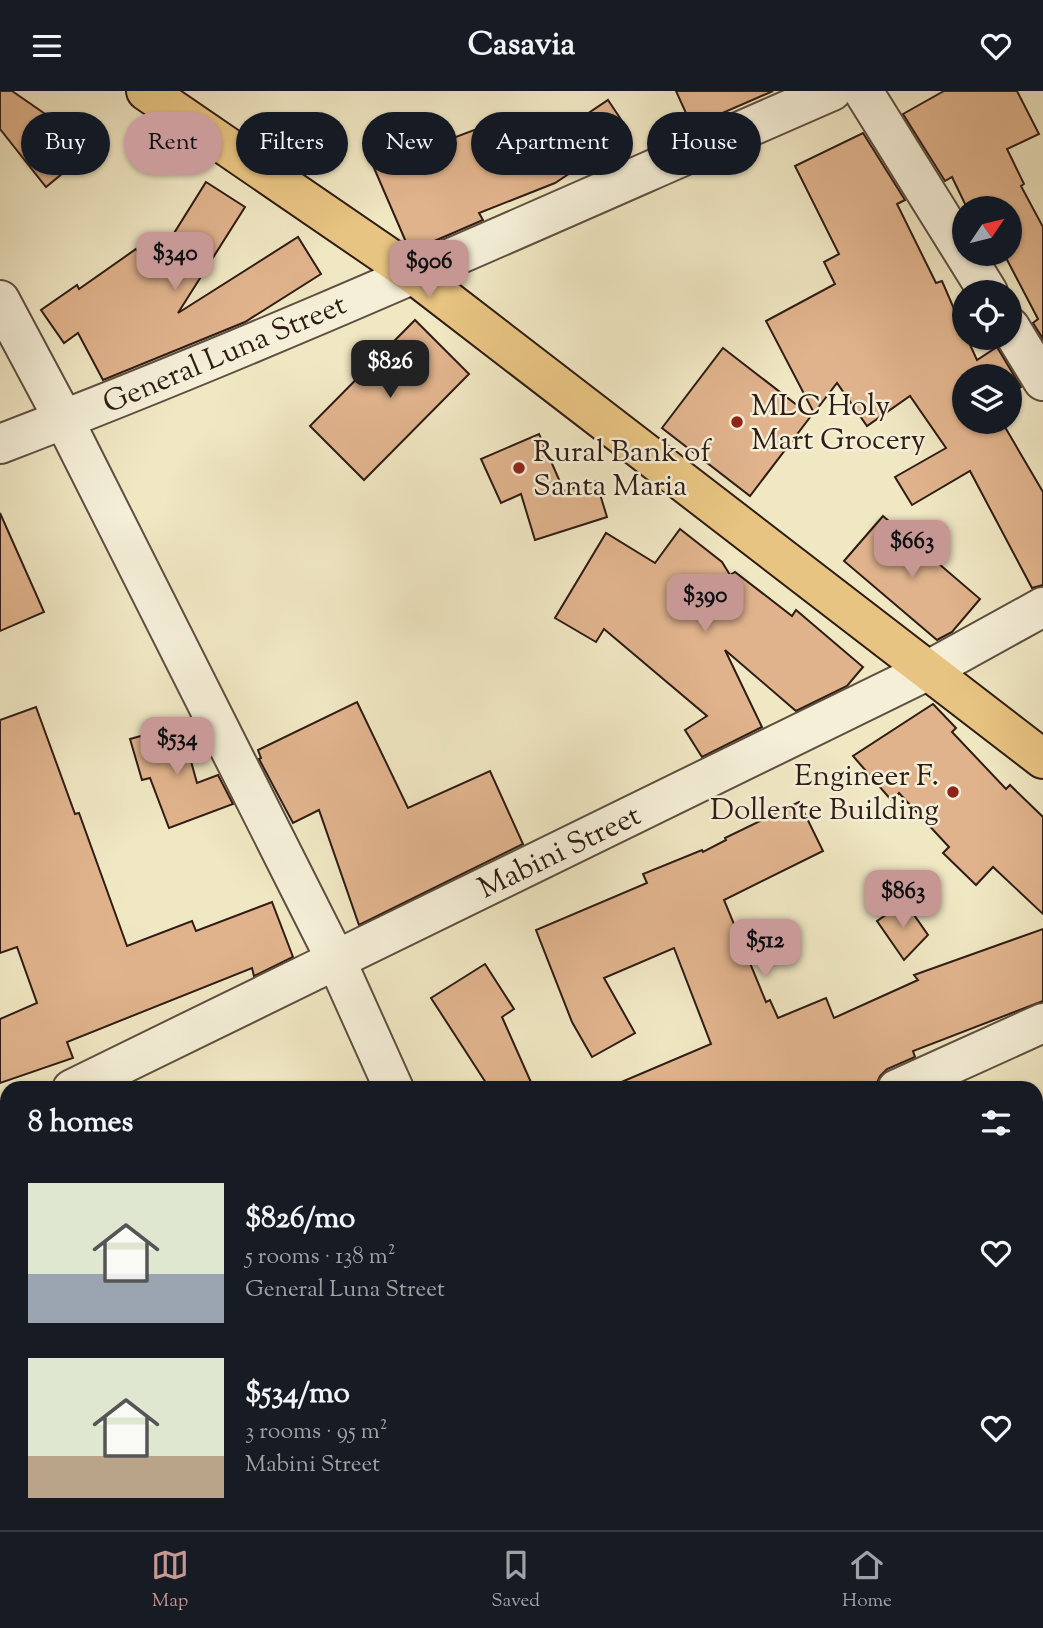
<!DOCTYPE html>
<html lang="en">
<head>
<meta charset="utf-8">
<style>
  :root { --surface:#171b24; --page:#242831; --text:#f1f3f6; --muted:#9ea1a6; --line:#363941; --accent:#c59692 }
  body { margin:0; font-family:"Sorts Mill Goudy",serif; background:var(--page); color:var(--text); height:100vh; display:flex; flex-direction:column; font-size:26px; white-space:nowrap }
  * { box-sizing:border-box; margin:0 }
  p { font-size:23px; color:var(--muted) }
  .icon { flex:none; width:38px; height:38px; fill:none; stroke:currentColor; stroke-width:2; stroke-linecap:round; stroke-linejoin:round }
  .map { position:relative; flex:1; overflow:hidden }
  .side { position:absolute; left:0px; top:990px; width:1043px; height:450px; display:flex; flex-direction:column; background:var(--surface); border-radius:21px 21px 0 0; box-shadow:0 2px 5px #0004 }
  .side>* { flex:none }
  .top-card { position:absolute; left:21px; top:21px; width:1001px; height:63px; display:flex; gap:14px }
  .needle { width:46px; rotate:55deg }
  .buttons { position:absolute; left:952px; top:105px; display:grid; gap:14px }
  .buttons a { display:grid; place-items:center; width:70px; height:70px; border-radius:50%; background:var(--surface); box-shadow:0 2px 5px #0004; font-size:35px }
  .price { position:absolute; translate:-50% -60px; padding:0 16px; border-radius:14px; background:var(--accent); color:#111; font-size:23px; line-height:46px; filter:drop-shadow(0 2px 4px #0008) }
  .price::after { content:''; position:absolute; left:50%; top:42px; width:21px; height:16px; margin-left:-10px; background:inherit; clip-path:polygon(0 0,100% 0,50% 100%) }
  .price.on { background:#222; color:#fff }
  ul { padding:0; list-style:none }
  li { display:flex; align-items:center; gap:21px; height:175px; padding:0 28px }
  li span { display:grid; place-items:center; flex:none; width:196px; height:140px; border-radius:0px; color:#555 }
  li>.icon { margin-inline-start:auto }
  span .icon { width:84px; height:84px; fill:#fffc; stroke-width:1 }
  li b { font-size:30px }
  h2 { display:flex; justify-content:space-between; align-items:center; height:84px; padding:0 28px; font-size:30px }
  .tag { padding:0 24px; border-radius:32px; background:var(--surface); box-shadow:0 2px 5px #0004; font-size:24px; line-height:63px }
  .tag.on { background:var(--accent); color:#111 }
  header { display:flex; justify-content:space-between; align-items:center; height:91px; padding:0 28px; background:var(--surface); font-size:32px; font-weight:700 }
  .dock { display:flex; justify-content:space-around; align-items:center; height:98px; border-top:2px solid var(--line); background:var(--surface); font-size:19px; color:var(--muted) }
  .dock a { display:grid; justify-items:center; gap:4px }
  .dock .on { color:var(--accent) }
  .map>svg:first-child { display:block }
  .building { fill:#e0b38c; stroke:#2f1c15; stroke-width:2 }
  .lines { fill:none; stroke-linecap:round; stroke-linejoin:round }
  .minor-casing { stroke:#5f4f40; stroke-width:42 }
  .major-casing { stroke:#2f1c15; stroke-width:42 }
  .minor { stroke:#f5efd8; stroke-width:38 }
  .major { stroke:#e8c482; stroke-width:38 }
  .poi-dot { fill:#8f2418; stroke:#f5efd8; stroke-width:2.5 }
  .labels { text-anchor:middle; stroke-width:5; stroke-linejoin:round; paint-order:stroke }
  .street-label { font-size:30px; fill:#2f1c15; stroke:#f5efd8 }
  .poi-label { font-size:30px; fill:#2f1c15; stroke:#f5efd8; text-anchor:start }
</style>
</head>
<body>
<header><svg class="icon" aria-label="menu" viewBox="0 0 24 24"><path d="M4 6h16M4 12h16M4 18h16"/></svg>Casavia<svg class="icon" aria-label="heart" viewBox="0 0 24 24"><path d="M12 20l-8-8c-3-5 5-10 8-4 3-6 11-1 8 4z"/></svg></header>
<div class="map">
<svg width="1043" height="1439" viewBox="0 0 1043 1439">
  <rect width="100%" height="100%" fill="#f0e7c3"/>
  <filter id="stains"><feTurbulence type="fractalNoise" baseFrequency=".00286" numOctaves="4"/><feColorMatrix values="0 0 0 0 .2 0 0 0 0 .09 0 0 0 0 .02 0 0 0 .5 -.17"/></filter>
  <radialGradient id="worn" r=".72"><stop offset=".6" stop-color="#630" stop-opacity="0"/><stop offset="1" stop-color="#630" stop-opacity=".3"/></radialGradient>
  <g class="building">
    <polygon points="0,0 12,0 64,36 86,63 46,96 0,38"/>
    <polygon points="676,0 773,0 702,31 690,31"/>
    <polygon points="944,0 1017,0 1039,43 1007,58 1024,93 1021,95 1043,136 1043,248 1033,232 1038,228 1004,163 1010,163 1010,117 967,117 952,86 945,90 903,23"/>
    <polygon points="608,9 630,42 555,92 479,122 483,129 416,158 406,151 371,70 444,39 448,49 514,24 529,62"/>
    <polygon points="863,42 905,109 897,113 936,192 942,190 964,241 964,247 967,247 977,269 997,256 1021,296 1010,304 1010,285 964,285 964,331 1002,331 1043,401 1043,494 1032,497 970,380 912,414 895,386 946,357 910,305 867,335 837,292 814,322 766,230 835,193 824,171 839,163 795,75"/>
    <polygon points="206,91 245,116 178,222 298,146 321,183 245,231 103,289 78,242 64,252 41,219 77,194 79,198 136,158 151,179"/>
    <polygon points="415,229 469,283 364,389 310,335"/>
    <polygon points="723,257 811,325 750,405 662,337"/>
    <polygon points="539,343 564,400 596,390 607,426 535,449 521,403 501,412 481,368"/>
    <polygon points="0,422 44,521 0,540"/>
    <polygon points="883,425 980,508 952,541 937,549 844,470"/>
    <polygon points="680,438 722,471 730,484 735,481 792,525 796,519 863,576 847,595 796,620 725,559 762,636 702,666 685,639 707,625 604,538 596,551 555,527 606,442 655,472"/>
    <polygon points="357,611 408,717 490,680 523,753 359,834 319,719 293,732 259,668 261,667 258,659"/>
    <polygon points="933,613 956,637 952,641 1006,698 1010,694 1043,726 1043,823 993,776 976,794 943,762 949,756 899,702 892,710 853,665"/>
    <polygon points="36,616 75,723 79,722 127,855 192,830 196,840 272,811 293,866 254,885 252,877 67,951 73,967 0,992 0,928 37,912 17,856 0,862 0,629"/>
    <polygon points="181,634 197,692 218,684 233,713 169,737 150,687 142,689 130,648"/>
    <polygon points="799,711 823,760 724,809 766,911 770,909 778,927 826,907 834,927 918,889 914,884 1043,838 1043,910 913,960 915,966 887,978 880,985 876,994 868,998 605,998 711,953 674,857 604,887 635,942 592,966 572,931 536,839 647,792 643,783 702,759 703,761 726,749 725,747"/>
    <polygon points="905,811 928,844 904,869 877,830"/>
    <polygon points="485,873 514,918 502,926 534,998 490,998 431,907"/>
  </g>
  <g class="lines">
    <defs>
      <g id="minor">
        <polyline points="863,0 988,201"/>
        <polyline points="0,209 64,329 336,869 394,998"/>
        <polyline points="1010,236 1043,290"/>
        <path d="M0,353C281,246 556,120 832,0"/>
        <polyline points="72,998 927,580 1043,516"/>
        <polyline points="897,998 1043,932"/>
        <polyline points="0,1033 7,1029"/>
        <polyline points="0,1430 7,1426"/>
        <polyline points="611,1433 614,1439"/>
      </g>
      <polyline id="major" points="146,0 413,183 1043,668"/>
    </defs>
    <use href="#minor" class="minor-casing"/>
    <use href="#major" class="major-casing"/>
    <use href="#minor" class="minor"/>
    <use href="#major" class="major"/>
  </g>
  <g class="poi-dot">
    <circle cx="737" cy="331" r="7"/>
    <circle cx="519" cy="377" r="7"/>
    <circle cx="953" cy="701" r="7"/>
  </g>
  <g class="labels">
    <g class="street-label">
      <text transform="translate(224 262) rotate(-23)" y="10">General Luna Street</text>
      <text transform="translate(559 760) rotate(-26)" y="10">Mabini Street</text>
    </g>
    <g class="poi-label">
      <text x="751" y="324">MLC Holy<tspan x="751" dy="34">Mart Grocery</tspan></text>
      <text x="533" y="370">Rural Bank of<tspan x="533" dy="34">Santa Maria</tspan></text>
      <text x="939" y="694" text-anchor="end">Engineer F.<tspan x="939" dy="34">Dollente Building</tspan></text>
    </g>
  </g>
  <rect width="100%" height="100%" filter="url(#stains)"/>
  <rect width="100%" height="100%" fill="url(#worn)"/>
</svg>
<div class="buttons">
<a><svg class="needle" viewBox="-14 -14 28 28"><path d="M0-13l5 13h-10z" fill="#e53935"/><path d="M0 13l5-13h-10z" fill="#9ea1a6"/></svg></a>
<a><svg class="icon" aria-label="locate" viewBox="0 0 24 24"><circle cx="12" cy="12" r="6"/><path d="M12 2v4M12 18v4M2 12h4M18 12h4"/></svg></a>
<a><svg class="icon" aria-label="layers" viewBox="0 0 24 24"><path d="M12 4l9 5-9 5-9-5zM3 14l9 5 9-5"/></svg></a>
</div>
<b class="price" style="left:175px;top:201px">$340</b>
<b class="price" style="left:429px;top:209px">$906</b>
<b class="price on" style="left:390px;top:309px">$826</b>
<b class="price" style="left:912px;top:489px">$663</b>
<b class="price" style="left:705px;top:543px">$390</b>
<b class="price" style="left:177px;top:686px">$534</b>
<b class="price" style="left:903px;top:839px">$863</b>
<b class="price" style="left:765px;top:888px">$512</b>
<div class="top-card">
<a class="tag">Buy</a>
<a class="tag on">Rent</a>
<a class="tag">Filters</a>
<a class="tag">New</a>
<a class="tag">Apartment</a>
<a class="tag">House</a>
</div>
<section class="side">
<h2>8 homes<svg class="icon" aria-label="filters" viewBox="0 0 24 24"><path d="M4 7h16M4 17h16"/><circle cx="9" cy="7" r="2"/><circle cx="15" cy="17" r="2"/></svg></h2>
<ul>
<li><span style="background:linear-gradient(#dfe7d0 65%,#9aa5b1 0)"><svg class="icon" aria-label="home" viewBox="0 0 24 24"><path d="M3 11l9-7 9 7M6 9v11h12V9"/></svg></span><div><b>$826/mo</b><p>5 rooms · 138 m²</p><p>General Luna Street</p></div><svg class="icon" aria-label="heart" viewBox="0 0 24 24"><path d="M12 20l-8-8c-3-5 5-10 8-4 3-6 11-1 8 4z"/></svg></li>
<li><span style="background:linear-gradient(#dfe7d0 70%,#b9a48a 0)"><svg class="icon" aria-label="home" viewBox="0 0 24 24"><path d="M3 11l9-7 9 7M6 9v11h12V9"/></svg></span><div><b>$534/mo</b><p>3 rooms · 95 m²</p><p>Mabini Street</p></div><svg class="icon" aria-label="heart" viewBox="0 0 24 24"><path d="M12 20l-8-8c-3-5 5-10 8-4 3-6 11-1 8 4z"/></svg></li>
</ul>
</section>
</div>
<nav class="dock">
<a class="on"><svg class="icon" aria-label="map" viewBox="0 0 24 24"><path d="M3 6l6-2 6 2 6-2v14l-6 2-6-2-6 2zM9 4v14M15 6v14"/></svg>Map</a>
<a><svg class="icon" aria-label="saved" viewBox="0 0 24 24"><path d="M7 4h10v16l-5-4-5 4z"/></svg>Saved</a>
<a><svg class="icon" aria-label="home" viewBox="0 0 24 24"><path d="M3 11l9-7 9 7M6 9v11h12V9"/></svg>Home</a>
</nav>
</body>
</html>
